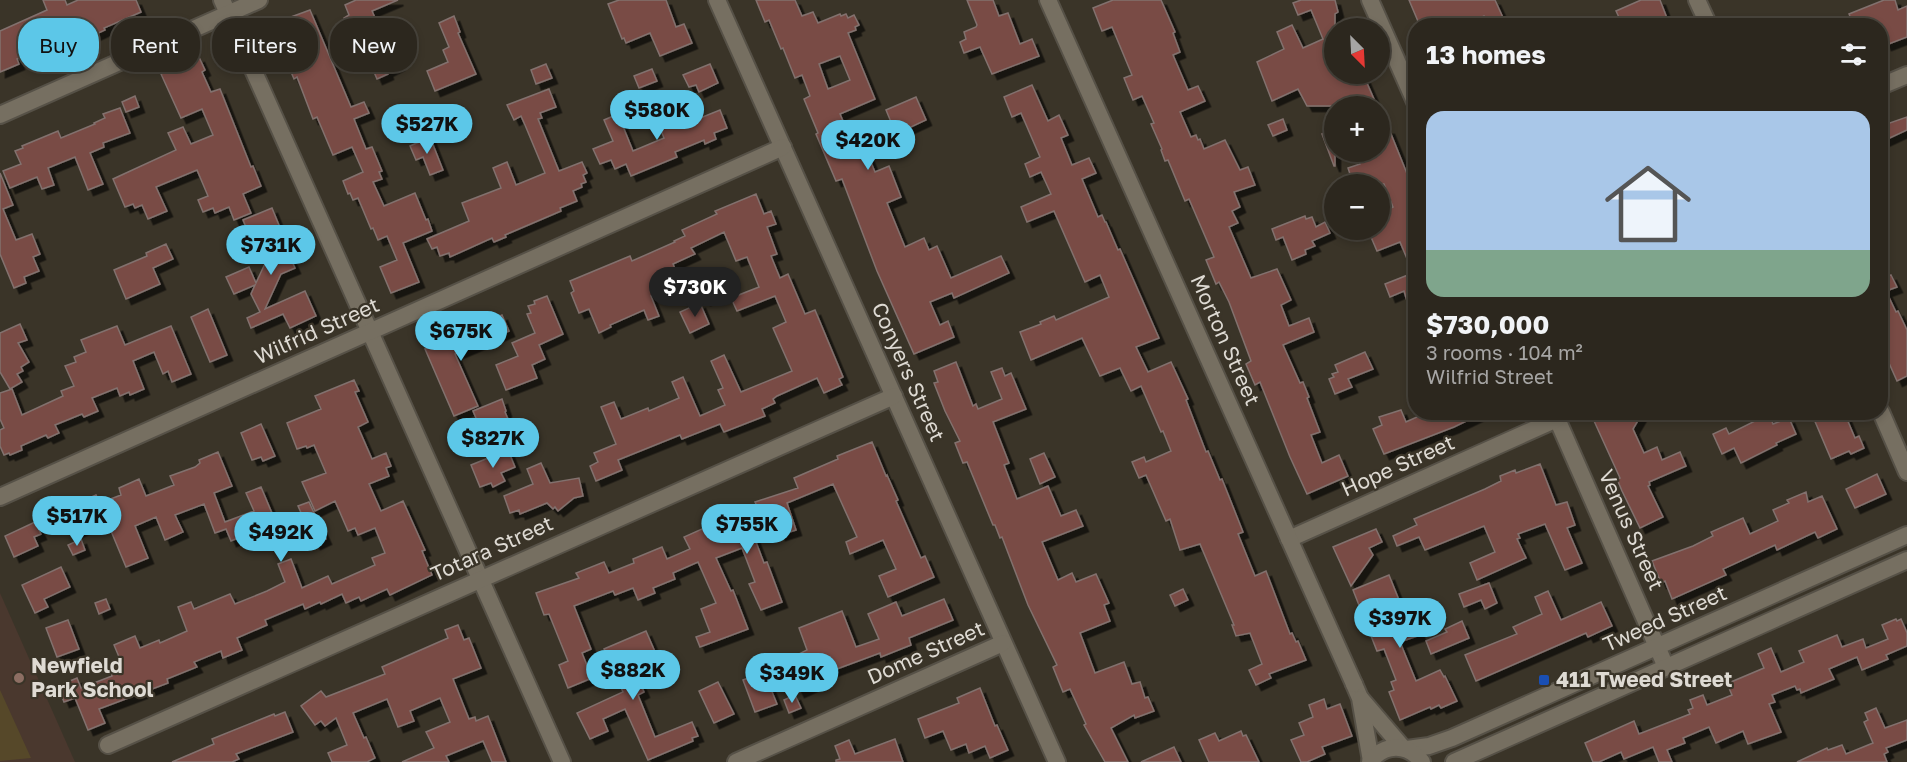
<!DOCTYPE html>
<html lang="en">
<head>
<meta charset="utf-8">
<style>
  :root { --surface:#2c271e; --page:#38332b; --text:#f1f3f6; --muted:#a6a5a4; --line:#48443c; --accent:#5cc7e8 }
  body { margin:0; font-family:"Golos Text",sans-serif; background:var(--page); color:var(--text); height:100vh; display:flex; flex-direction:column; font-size:22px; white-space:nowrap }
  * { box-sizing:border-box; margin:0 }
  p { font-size:20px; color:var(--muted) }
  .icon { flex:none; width:33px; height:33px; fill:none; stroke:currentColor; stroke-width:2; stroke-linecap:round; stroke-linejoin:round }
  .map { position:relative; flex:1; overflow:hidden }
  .details { position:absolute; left:1408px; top:18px; width:480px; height:402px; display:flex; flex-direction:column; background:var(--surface); border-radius:24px; box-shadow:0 3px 9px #0003,0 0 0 2px var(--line) }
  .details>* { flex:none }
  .banner { position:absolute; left:18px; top:18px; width:570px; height:54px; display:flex; gap:12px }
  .needle { width:39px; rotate:156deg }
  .fabs { position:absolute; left:1324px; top:18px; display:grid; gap:12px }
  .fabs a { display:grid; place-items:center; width:66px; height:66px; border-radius:50%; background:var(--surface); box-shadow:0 3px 9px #0003,0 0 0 2px var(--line); font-size:30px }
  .price { position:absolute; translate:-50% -51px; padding:0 14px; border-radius:21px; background:var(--accent); color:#111; font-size:20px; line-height:39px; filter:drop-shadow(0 2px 3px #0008) }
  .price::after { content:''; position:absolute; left:50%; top:36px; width:18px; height:14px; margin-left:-9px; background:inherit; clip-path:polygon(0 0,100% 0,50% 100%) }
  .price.selected { background:#222; color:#fff }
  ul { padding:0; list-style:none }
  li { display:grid; align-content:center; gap:12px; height:318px; padding:0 18px }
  li span { display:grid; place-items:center; height:186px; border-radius:18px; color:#555 }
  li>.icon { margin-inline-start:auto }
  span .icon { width:108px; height:108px; fill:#fffc; stroke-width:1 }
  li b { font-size:26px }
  h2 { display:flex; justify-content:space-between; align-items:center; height:72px; padding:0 18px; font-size:26px }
  .tag { padding:0 21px; border-radius:24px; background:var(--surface); box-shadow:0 3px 9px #0003,0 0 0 2px var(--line); font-size:21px; line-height:54px }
  .tag.selected { background:var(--accent); color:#111 }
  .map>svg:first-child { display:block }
  .education { fill:#4a382e }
  .green { fill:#564829 }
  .building { fill:#794b44; stroke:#82716e; stroke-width:1.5; fill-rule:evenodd; filter:url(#shadow) }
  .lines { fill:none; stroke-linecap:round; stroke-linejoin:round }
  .minor-casing { stroke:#565147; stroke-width:20 }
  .tertiary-casing { stroke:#565147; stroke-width:20 }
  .secondary-casing { stroke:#565147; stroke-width:20 }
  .minor { stroke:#766f61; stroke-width:16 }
  .tertiary { stroke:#766f61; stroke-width:16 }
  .secondary { stroke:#766f61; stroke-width:16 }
  .education-dot { fill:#8d6e63; stroke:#3a3428; stroke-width:2 }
  .transit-dot { fill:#1a4fb4; stroke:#3a3428; stroke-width:2 }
  .labels { text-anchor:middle; stroke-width:4.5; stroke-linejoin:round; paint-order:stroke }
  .street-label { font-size:21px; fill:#dedad3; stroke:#3a3428 }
  .poi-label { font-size:21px; font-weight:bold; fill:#dedad3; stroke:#3a3428; text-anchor:start }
</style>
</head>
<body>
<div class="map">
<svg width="1907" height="762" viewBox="0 0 1907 762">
  <defs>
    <filter id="shadow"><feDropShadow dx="5.5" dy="5.5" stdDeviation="0" flood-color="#0009"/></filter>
  </defs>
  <rect width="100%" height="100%" fill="#3a3428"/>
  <polygon class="education" points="0,593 75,762 0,762"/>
  <polygon class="green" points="0,690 31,758 0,761"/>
  <g class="building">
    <polygon points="43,0 65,0 67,5 78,0 136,0 141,12 104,28 105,30 90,37 89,35 66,45 67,48 55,53 53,49 44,53 42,48 17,59 19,64 0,72 0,31 47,10"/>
    <polygon points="356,0 398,0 372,11 380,29 368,34 364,25 350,31 344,18 349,15 345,5"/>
    <polygon points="619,0 666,0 676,27 684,24 692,43 660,56 650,33 626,43 624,38 622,39 608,4"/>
    <path d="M756,0H795L802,16L813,12L818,23L840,14L841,16L846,14L848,18L854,15L859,25L855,27L856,30L848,33L875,99L840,114L858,156L867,153L875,172L889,166L901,197L887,203L905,247L924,238L929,250L937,246L951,278L1001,256L1009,273L954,298L952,293L930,302L940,325L948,321L954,337L914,354L877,271L842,179L836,181L816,134L818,133L804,99L810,96L802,75L795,78L783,48L781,49L769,20L765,22ZM840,56L850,80L828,89L819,64Z"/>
    <polygon points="967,0 993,0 999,16 1008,13 1020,44 1032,39 1039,56 992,74 980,47 964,53 960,42 966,39 964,32 976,27 977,25"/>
    <polygon points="1113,0 1161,0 1175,32 1173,33 1180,52 1173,55 1188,90 1198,86 1205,101 1180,112 1191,137 1196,135 1198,140 1200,139 1204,149 1225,140 1240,170 1248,167 1255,185 1234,192 1240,207 1232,211 1238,223 1229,227 1251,278 1277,269 1291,300 1281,305 1289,326 1309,318 1314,332 1283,345 1300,383 1303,382 1309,397 1307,398 1320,432 1311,435 1322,463 1339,455 1348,476 1307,494 1290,457 1260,382 1255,385 1246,364 1251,361 1229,302 1219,282 1216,284 1206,260 1214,257 1189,199 1185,201 1168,160 1165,161 1161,150 1162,149 1151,124 1154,123 1142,96 1133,100 1124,78 1132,75 1112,27 1102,31 1093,8"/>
    <polygon points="1301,0 1335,0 1338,12 1335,14 1335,74 1363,74 1377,106 1307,106 1298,89 1272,101 1257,62 1284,49 1277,32 1292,25 1303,48 1323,39 1311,10 1298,15 1293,3"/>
    <polygon points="1409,0 1495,0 1505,22 1496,26 1488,26 1484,16 1463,26 1420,26"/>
    <polygon points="1641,0 1660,0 1670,26 1623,26 1616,11"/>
    <polygon points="1884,0 1895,0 1898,10 1907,6 1907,37 1886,45 1881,32 1881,26 1854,26 1849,14"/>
    <polygon points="310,10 351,107 364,102 369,113 354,119 366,149 372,147 382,171 379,172 382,179 373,182 384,206 415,193 426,220 428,219 432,231 403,243 419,282 391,293 380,267 397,260 387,236 378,240 373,228 371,229 358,198 353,200 350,193 348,194 343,181 363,172 352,147 333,155 317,117 313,119 297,77 294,79 285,58 293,55 280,21"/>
    <polygon points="454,16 460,32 458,33 476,74 435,91 427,71 448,62 443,50 449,47 439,23"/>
    <polygon points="395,55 399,65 387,71 388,74 377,79 371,65"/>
    <polygon points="199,57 205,70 202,72 211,92 220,89 251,167 253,166 261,186 243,194 251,213 234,220 229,207 215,213 213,208 203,212 198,200 208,196 197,170 156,187 167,211 148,219 142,205 135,208 133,204 125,207 113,179 176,150 168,133 183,127 191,144 213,135 202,109 181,118 161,74"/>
    <polygon points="546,64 552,78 536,84 531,70"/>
    <polygon points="710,64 718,83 699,92 696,85 689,87 683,75"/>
    <polygon points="652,69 657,81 639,88 634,76"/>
    <polygon points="1032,85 1048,121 1059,115 1068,135 1061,138 1072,165 1089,158 1096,173 1082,179 1098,217 1102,215 1105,222 1106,222 1118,250 1120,249 1159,338 1136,347 1148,372 1171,362 1188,399 1186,400 1206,452 1208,451 1220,480 1222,479 1243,532 1238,534 1255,576 1266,571 1290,634 1292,633 1296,642 1298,641 1306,660 1269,674 1271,678 1256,685 1249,670 1262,664 1250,633 1236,636 1232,625 1234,625 1200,544 1180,550 1170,519 1166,521 1146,475 1139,478 1132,462 1144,457 1146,462 1171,451 1163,431 1161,432 1141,386 1131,391 1120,368 1100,376 1082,338 1031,360 1020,332 1041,324 1040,322 1054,316 1056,320 1109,297 1100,275 1085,282 1054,211 1027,222 1021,207 1051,194 1041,172 1030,177 1025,164 1040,157 1021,113 1012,117 1004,97"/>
    <polygon points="549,89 556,107 540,113 542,118 538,119 559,171 582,162 587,173 583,175 586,182 581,184 582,187 573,191 577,201 560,208 561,211 505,235 506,237 494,242 492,238 450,257 449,253 440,256 437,247 432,249 427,239 469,221 462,203 501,188 493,168 507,162 516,185 545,173 525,125 521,116 514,120 507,105"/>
    <polygon points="135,96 139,107 126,112 122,102"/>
    <polygon points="916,97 926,120 896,134 886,110"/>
    <polygon points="670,107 678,127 720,110 727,128 714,133 716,139 705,144 704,140 675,152 677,157 631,176 626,164 615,169 611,160 600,164 593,149 613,141 604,120 618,114 633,151 664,138 654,113"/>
    <polygon points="120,108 130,133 103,143 104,147 90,153 103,184 88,190 75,157 48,168 54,185 42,189 37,177 10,188 3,171 21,164 15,151 23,148 22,146 58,131 61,138 95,124 94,123 105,118 103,114"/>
    <polygon points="1907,117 1907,130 1881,142 1881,126"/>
    <polygon points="1283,119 1287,130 1273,136 1268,125"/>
    <polygon points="1335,128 1335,166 1334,166 1322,134"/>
    <polygon points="1384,129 1389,129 1416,196 1416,297 1407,301 1404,291 1390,297 1385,284 1413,273 1400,242 1377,251 1368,230 1380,230 1380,213 1393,207 1384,184 1366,184 1363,176 1352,180 1348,168 1360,164 1355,152 1380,152 1380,131"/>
    <polygon points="430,137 443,170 430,175 423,157 416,160 410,146"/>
    <polygon points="0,173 13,205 3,209 16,240 32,234 40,254 33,257 39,271 24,277 26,283 14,288 0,254"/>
    <polygon points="756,194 764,214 771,211 776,224 767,227 777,254 771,256 780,278 788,274 805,314 815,310 843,377 839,379 842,385 824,393 817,378 777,396 773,399 775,403 762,409 765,416 724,432 720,424 682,439 680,435 618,460 622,470 596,481 590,466 598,462 594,453 616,444 601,407 614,402 621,419 648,408 649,411 679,398 672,382 683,377 700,416 725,405 718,390 723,388 711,361 724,355 741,392 792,371 773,328 786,322 775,296 737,311 731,298 759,287 747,257 736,261 724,232 691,248 695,254 673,264 681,284 651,296 659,316 648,320 644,310 610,325 611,327 599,333 589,309 579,313 571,293 574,291 570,281 630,256 632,261 675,242 674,241 685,236 682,230 717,214 715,211"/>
    <polygon points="272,208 287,245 285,246 295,268 281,274 265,309 305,291 316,316 290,328 283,314 251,328 247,318 260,312 251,294 255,285 234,294 226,277 249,267 256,283 268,257 274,255 265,233 251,239 243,220"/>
    <polygon points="1305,216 1306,219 1312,217 1316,227 1325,222 1330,233 1312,241 1315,246 1305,250 1306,254 1292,260 1283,237 1276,240 1272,229"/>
    <polygon points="166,244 173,259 153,268 160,284 126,299 114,270 147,256 146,253"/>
    <polygon points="717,275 724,293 705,300 698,282"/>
    <polygon points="1891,275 1897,287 1886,291 1896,312 1898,311 1907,330 1907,376 1897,381 1881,345 1881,279"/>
    <polygon points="547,296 563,334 539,345 545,359 532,365 537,378 506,390 496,365 518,356 512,343 535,333 527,314 531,313 528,306 535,304 534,301"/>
    <polygon points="700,303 709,324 690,333 680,312"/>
    <polygon points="208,309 227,355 210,362 191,317"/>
    <polygon points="502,315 509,331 455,354 478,406 454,416 425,349 462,334 461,330 472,326 472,328"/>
    <polygon points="20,324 27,340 18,343 29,362 21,367 23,371 17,374 22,382 10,389 0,372 0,333"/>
    <polygon points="117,326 125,345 171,326 191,374 172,382 168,371 163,374 154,352 133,361 144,389 130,395 129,392 120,396 117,388 92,398 98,411 84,417 82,414 55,425 59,433 48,438 46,435 21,446 22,450 10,455 9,453 4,455 0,446 0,430 4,428 0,419 0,393 12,389 22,415 63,396 61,391 74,386 65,366 76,362 74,357 86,352 81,340"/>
    <polygon points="1365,352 1373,369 1348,379 1352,387 1335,394 1329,379 1334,377 1332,374 1338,372 1335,365"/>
    <polygon points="956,362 973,406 976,404 978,409 1002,399 991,372 1002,368 1005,376 1011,373 1026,409 993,422 1009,463 1004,465 1017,499 1048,486 1061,516 1076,510 1083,526 1042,542 1058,580 1072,573 1076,582 1096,574 1109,603 1104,605 1110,621 1080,633 1095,673 1124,662 1132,684 1140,682 1145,698 1148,697 1154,711 1135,718 1134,715 1111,728 1128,762 1105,762 1084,725 1086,724 1070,689 1063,692 1053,667 1057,665 1028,605 1002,537 1000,538 995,525 993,525 967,462 963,463 955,443 960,441 945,411 934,383 938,382 934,371"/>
    <polygon points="354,380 359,391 355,392 368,422 358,427 372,459 386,453 391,466 386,468 389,476 369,484 381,511 403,501 425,550 422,551 432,575 390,595 387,589 361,601 359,597 346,603 342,594 321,604 320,602 305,609 303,604 265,620 267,625 237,638 242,650 223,658 221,651 194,662 197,667 167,679 168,683 99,709 105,723 88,730 75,698 64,702 58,686 77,678 81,688 112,676 110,669 122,664 114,645 135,636 140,648 159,640 160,643 187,631 178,607 191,602 194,609 230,594 235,604 267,591 285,582 278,564 291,559 302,588 328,576 332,584 375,565 372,558 385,553 375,528 358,535 355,528 348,531 335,501 315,511 302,482 326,473 314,445 307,448 306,446 297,449 287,423 321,409 315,396"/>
    <polygon points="502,399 506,411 505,412 516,438 505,443 498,427 490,431 489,427 481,430 473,411"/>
    <polygon points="1401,410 1406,422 1428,412 1485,412 1454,427 1384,454 1373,429 1382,425 1379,417"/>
    <polygon points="1590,412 1617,412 1619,417 1629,412 1643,412 1633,429 1644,453 1657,447 1662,460 1680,452 1686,466 1649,482 1650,485 1648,486 1663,517 1640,528 1622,491 1617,479 1620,478"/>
    <polygon points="1828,412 1844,412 1855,438 1859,436 1864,448 1851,454 1849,451 1831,459 1814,419"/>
    <polygon points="1769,414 1773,424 1789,418 1796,434 1776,443 1777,445 1741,463 1734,448 1722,454 1713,434 1726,428 1729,434"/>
    <polygon points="261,424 275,456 263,461 261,457 252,460 241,433"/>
    <polygon points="872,442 886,476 887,475 898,500 896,501 921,558 925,556 934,577 888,597 879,576 896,569 883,540 850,554 846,542 857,537 833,484 787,503 796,530 780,535 774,518 750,526 764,563 767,562 782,602 761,610 749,584 755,582 742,548 716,558 731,591 733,590 748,629 700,647 696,637 710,632 701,609 716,603 698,562 673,573 675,579 653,588 655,593 638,600 633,588 615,595 613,591 574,606 591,649 582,653 592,678 568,688 559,665 568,661 549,614 544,615 536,593 579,578 576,573 604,562 609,573 634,563 633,559 662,547 667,559 690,549 684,537 720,521 719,519 756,504 755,502 798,488 794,478 838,459 837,456"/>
    <polygon points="508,450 515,467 501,473 505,481 493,487 491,483 480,487 471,465"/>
    <polygon points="218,452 232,486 214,493 225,522 254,511 246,493 261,487 274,518 259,525 260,529 231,541 226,529 215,533 204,504 175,515 183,532 165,540 156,517 135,526 148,558 126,567 106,519 72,534 67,523 72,520 69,512 82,507 80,502 96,495 100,503 121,495 119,488 139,479 146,496 174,485 170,476 195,467 200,463 199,460"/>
    <polygon points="1044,453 1055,477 1040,484 1030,459"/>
    <polygon points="541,463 550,483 579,478 583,496 574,498 558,511 555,507 553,509 547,503 520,514 519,510 510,513 504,496 533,484 527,469"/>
    <polygon points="1540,464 1556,505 1567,502 1575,525 1567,528 1582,563 1565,570 1545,524 1518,534 1520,538 1517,539 1526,558 1477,580 1470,563 1495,552 1484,526 1425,550 1419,537 1397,546 1393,536 1417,525 1414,519 1485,489 1501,481 1500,476 1515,470 1516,473"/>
    <polygon points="1877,474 1886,494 1855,508 1846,489"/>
    <polygon points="1806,492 1808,502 1822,496 1837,529 1818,538 1815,532 1777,550 1775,545 1723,569 1726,575 1672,599 1665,581 1661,583 1652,561 1693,546 1713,536 1711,532 1743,518 1750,534 1778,521 1773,510 1789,503 1787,500"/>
    <polygon points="309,502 326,539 315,544 298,506"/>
    <polygon points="35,522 41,534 34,537 38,546 14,557 5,536"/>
    <polygon points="1376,529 1382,542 1369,548 1373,555 1351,586 1333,547"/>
    <polygon points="81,539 85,550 73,555 68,545"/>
    <polygon points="61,567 70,587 44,599 48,607 35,613 22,585"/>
    <polygon points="1389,575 1403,610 1409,607 1420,635 1400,642 1416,681 1440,670 1444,677 1445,676 1457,701 1441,708 1439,705 1431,709 1430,707 1400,720 1389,692 1394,690 1391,682 1396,680 1384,649 1377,651 1353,590"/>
    <polygon points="1489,583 1497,603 1485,609 1481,600 1464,607 1459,594"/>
    <polygon points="1183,589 1188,600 1175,606 1170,595"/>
    <polygon points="1548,591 1561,620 1601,602 1612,626 1588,637 1586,633 1476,681 1465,655 1517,634 1513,627 1542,614 1535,597"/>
    <polygon points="106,599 110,609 99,614 95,603"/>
    <polygon points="944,599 953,620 909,638 911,645 881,657 880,653 818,676 821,682 799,692 788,669 796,665 793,657 807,650 799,628 842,611 856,647 879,639 868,614 896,602 902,616"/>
    <polygon points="1896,619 1897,621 1901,619 1907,633 1907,646 1886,655 1888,659 1862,670 1857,657 1829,669 1834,679 1801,693 1800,689 1797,690 1795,686 1772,695 1775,702 1769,704 1781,732 1748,744 1743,731 1716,743 1709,727 1683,738 1685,743 1667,750 1672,762 1659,762 1653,747 1624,759 1621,752 1599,762 1593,762 1585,743 1634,721 1639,734 1690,714 1688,710 1693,708 1690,700 1703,695 1707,705 1732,695 1729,688 1733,686 1731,682 1764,668 1758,654 1771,648 1781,672 1804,662 1799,651 1837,635 1842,647 1863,639 1866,648 1888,639 1882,625"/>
    <polygon points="68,620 79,649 57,657 46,628"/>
    <polygon points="1462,621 1469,638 1431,654 1426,641 1447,632 1445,629"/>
    <polygon points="458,625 464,640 469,638 481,668 453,679 469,719 475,717 476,721 488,716 506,762 492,762 483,741 446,756 449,762 402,762 434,748 426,732 450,722 440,698 410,711 414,721 398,727 387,699 353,713 364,738 366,737 375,758 367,762 332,762 328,753 347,745 336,718 325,726 321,721 315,725 301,706 321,691 326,697 385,674 382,667 448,638 445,630"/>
    <polygon points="646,631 656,654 632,665 644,692 638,695 655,737 692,722 698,736 692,738 693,741 648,760 625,709 603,719 608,731 590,739 577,713 623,692 604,649"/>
    <polygon points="764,672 777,704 755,712 743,680"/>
    <polygon points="718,682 734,714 714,723 699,691"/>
    <polygon points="980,688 995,726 997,725 1008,750 990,758 985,746 969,753 966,744 951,750 943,731 925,738 918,719 959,703 957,698"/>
    <polygon points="795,695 801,708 789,713 784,700"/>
    <polygon points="1324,699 1327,709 1340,704 1352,736 1322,747 1325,754 1307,762 1301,762 1291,740 1304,735 1299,723 1313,717 1309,705"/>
    <polygon points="1876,708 1885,728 1907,720 1907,740 1886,748 1888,752 1884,754 1887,762 1797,762 1827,748 1828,750 1842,745 1846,754 1873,743 1864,722 1868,720 1865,713"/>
    <polygon points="285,712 293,732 236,754 239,759 232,762 172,762 214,744 212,739 274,714 275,716"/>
    <polygon points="1241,731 1243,736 1246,735 1259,762 1209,762 1199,740 1215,733 1219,741"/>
    <polygon points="895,739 903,762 836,762 836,760 840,759 835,746 849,740 855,754"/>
    <polygon points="1174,747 1181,762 1141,762"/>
  </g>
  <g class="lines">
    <defs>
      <g id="minor">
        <polyline points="222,0 562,762"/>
        <polyline points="717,0 1057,762"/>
        <polyline points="1370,0 1416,104"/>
        <polyline points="1881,86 1907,75"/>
        <polyline points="1554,412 1666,667"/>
        <polyline points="0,497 783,147"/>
        <polyline points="1289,539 1557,419"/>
        <polyline points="1354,684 1360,698 1371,761"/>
        <polyline points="1361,699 1403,748"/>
        <polyline points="108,745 894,396"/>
        <polyline points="736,762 1003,643"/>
      </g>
      <g id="tertiary">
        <polyline points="1048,0 1354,684"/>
        <polyline points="1697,0 1709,26"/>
        <polyline points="0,115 259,0"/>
        <polyline points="1881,412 1907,472"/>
      </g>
      <g id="secondary">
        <polyline points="1407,749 1429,746 1452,738 1907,535"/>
        <path d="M1370,762C1384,743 1408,743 1422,762"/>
        <polyline points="1454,762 1907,560"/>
      </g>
    </defs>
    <use href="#minor" class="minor-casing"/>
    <use href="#tertiary" class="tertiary-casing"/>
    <use href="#secondary" class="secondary-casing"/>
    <use href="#minor" class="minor"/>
    <use href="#tertiary" class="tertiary"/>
    <use href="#secondary" class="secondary"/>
  </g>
  <circle class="education-dot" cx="19" cy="678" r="6"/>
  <rect class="transit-dot" x="1538" y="674" width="12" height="12" rx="3"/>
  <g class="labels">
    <g class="street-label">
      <text transform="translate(317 331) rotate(-24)" y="7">Wilfrid Street</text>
      <text transform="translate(1225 340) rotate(66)" y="7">Morton Street</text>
      <text transform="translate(908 372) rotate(66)" y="7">Conyers Street</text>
      <text transform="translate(1398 466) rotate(-24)" y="7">Hope Street</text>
      <text transform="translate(1631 530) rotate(66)" y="7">Venus Street</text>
      <text transform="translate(492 549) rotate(-24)" y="7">Totara Street</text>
      <text transform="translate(1665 619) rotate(-24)" y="7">Tweed Street</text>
      <text transform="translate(926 653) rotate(-24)" y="7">Dome Street</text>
    </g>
    <g class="poi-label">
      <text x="31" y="673">Newfield<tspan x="31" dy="24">Park School</tspan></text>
      <text x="1556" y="687">411 Tweed Street</text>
    </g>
  </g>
</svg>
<div class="fabs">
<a><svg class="needle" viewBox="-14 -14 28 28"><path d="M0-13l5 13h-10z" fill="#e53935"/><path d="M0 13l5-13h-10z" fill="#a6a5a4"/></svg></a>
<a>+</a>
<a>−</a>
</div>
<b class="price" style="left:657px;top:141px">$580K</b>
<b class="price" style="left:427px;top:155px">$527K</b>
<b class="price" style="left:868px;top:171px">$420K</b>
<b class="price" style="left:271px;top:276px">$731K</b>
<b class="price selected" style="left:695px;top:318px">$730K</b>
<b class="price" style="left:461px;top:362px">$675K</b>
<b class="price" style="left:493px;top:469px">$827K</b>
<b class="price" style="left:77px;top:547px">$517K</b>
<b class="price" style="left:747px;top:555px">$755K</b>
<b class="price" style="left:281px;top:563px">$492K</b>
<b class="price" style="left:1400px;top:649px">$397K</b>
<b class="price" style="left:633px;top:701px">$882K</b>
<b class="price" style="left:792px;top:704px">$349K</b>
<div class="banner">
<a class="tag selected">Buy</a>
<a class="tag">Rent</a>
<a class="tag">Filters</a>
<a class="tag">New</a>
</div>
<section class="details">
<h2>13 homes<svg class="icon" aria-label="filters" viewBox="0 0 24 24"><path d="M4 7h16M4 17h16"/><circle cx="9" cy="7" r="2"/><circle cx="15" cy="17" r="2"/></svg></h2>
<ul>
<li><span style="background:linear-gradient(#a9c7e8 75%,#7fa58c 0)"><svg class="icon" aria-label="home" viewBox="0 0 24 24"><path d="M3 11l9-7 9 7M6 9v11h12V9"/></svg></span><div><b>$730,000</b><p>3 rooms · 104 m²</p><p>Wilfrid Street</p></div></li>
</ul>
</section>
</div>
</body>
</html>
